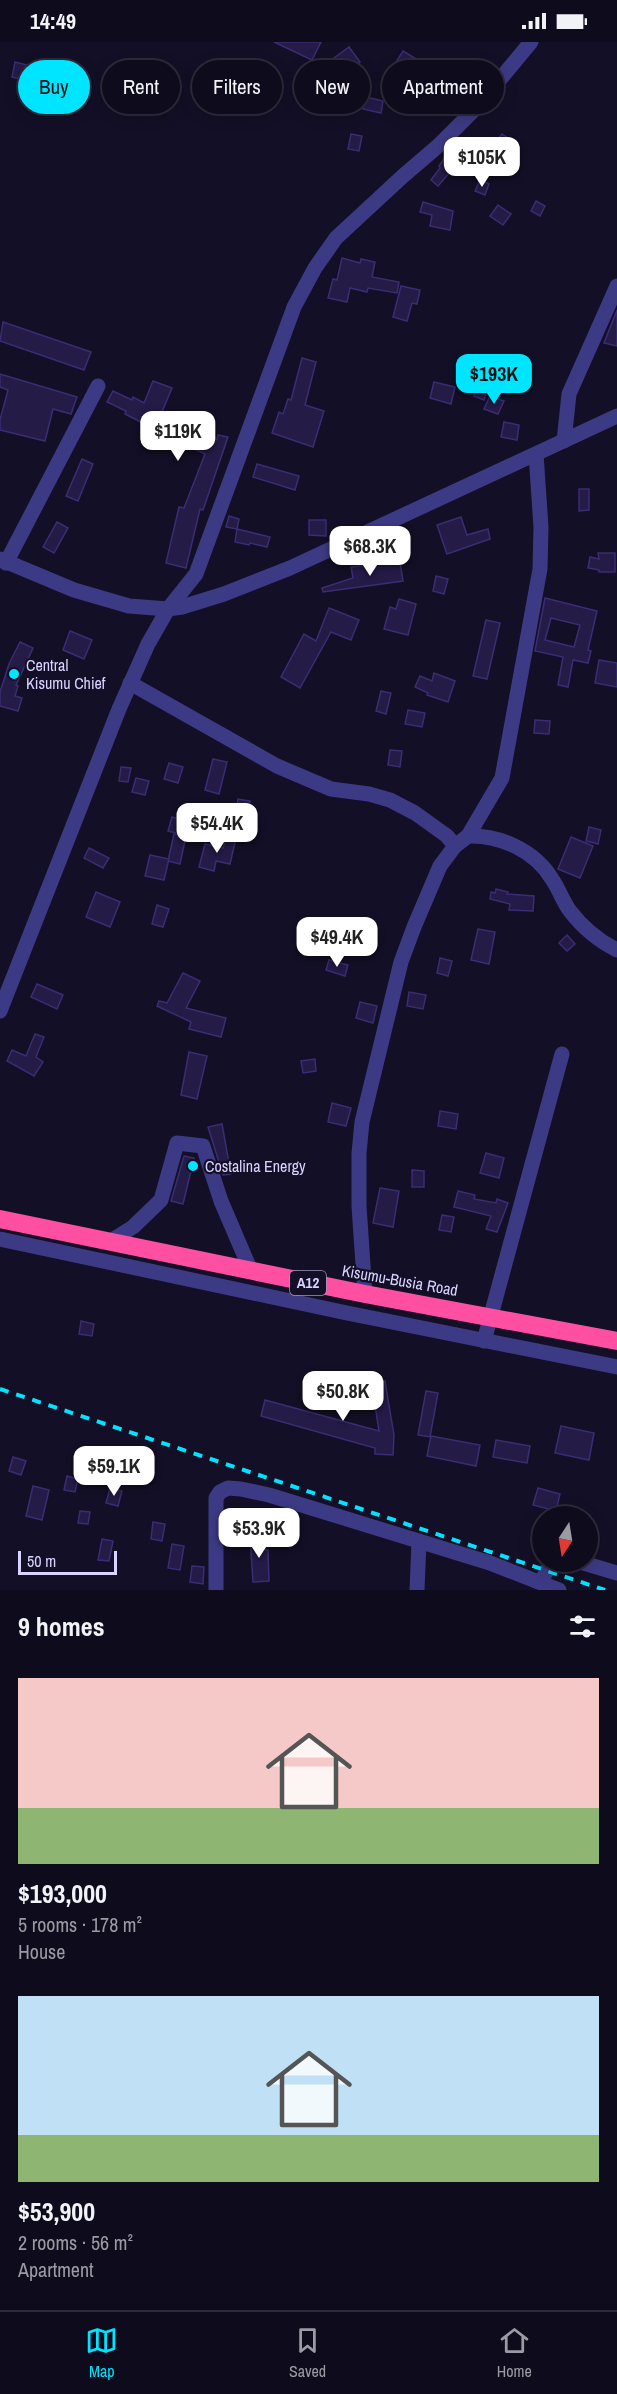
<!DOCTYPE html>
<html lang="en">
<head>
<meta charset="utf-8">
<style>
  :root { --surface:#0e0b1c; --page:#1c1929; --text:#f1f3f6; --muted:#9b9ba3; --line:#2e2b3b; --accent:#00e5ff }
  body { margin:0; font-family:"Archivo Narrow",sans-serif; background:var(--page); color:var(--text); height:100vh; display:flex; flex-direction:column; font-size:22px; white-space:nowrap }
  * { box-sizing:border-box; margin:0 }
  p { font-size:20px; color:var(--muted) }
  .icon { flex:none; width:33px; height:33px; fill:none; stroke:currentColor; stroke-width:2; stroke-linecap:round; stroke-linejoin:round }
  .map { position:relative; height:1548px; overflow:hidden }
  .sheet { display:flex; flex-direction:column; background:var(--surface); flex:1 }
  .sheet>* { flex:none }
  .guide { position:absolute; left:18px; top:18px; width:582px; height:54px; display:flex; gap:12px }
  .needle { width:39px; rotate:192deg }
  .fabs { position:absolute; left:532px; top:1464px; display:grid; gap:12px }
  .fabs a { display:grid; place-items:center; width:66px; height:66px; border-radius:50%; background:var(--surface); box-shadow:0 3px 15px #0003,0 0 0 2px var(--line); font-size:30px }
  .scale { position:absolute; left:18px; bottom:15px; width:99px; box-sizing:border-box; padding-left:6px; border:3px solid #d9d4ff; border-top:0; font-size:16px; line-height:21px; white-space:nowrap; color:#d9d4ff; -webkit-text-stroke:4px #130f26; paint-order:stroke }
  .price { position:absolute; translate:-50% -51px; padding:0 14px; border-radius:12px; background:#fff; color:#222; font-size:20px; line-height:39px; filter:drop-shadow(0 2px 3px #0008) }
  .price::after { content:''; position:absolute; left:50%; top:36px; width:18px; height:14px; margin-left:-9px; background:inherit; clip-path:polygon(0 0,100% 0,50% 100%) }
  .price.current { background:var(--accent); color:#111 }
  ul { padding:0; list-style:none }
  li { display:grid; align-content:center; gap:12px; height:318px; padding:0 18px }
  li span { display:grid; place-items:center; height:186px; border-radius:0px; color:#555 }
  li>.icon { margin-inline-start:auto }
  span .icon { width:108px; height:108px; fill:#fffc; stroke-width:1 }
  li b { font-size:26px }
  h2 { display:flex; justify-content:space-between; align-items:center; height:72px; padding:0 18px; font-size:26px }
  .pill { padding:0 21px; border-radius:27px; background:var(--surface); box-shadow:0 3px 15px #0003,0 0 0 2px var(--line); font-size:21px; line-height:54px }
  .pill.current { background:var(--accent); color:#111 }
  .status { display:flex; justify-content:space-between; align-items:center; height:42px; padding:0 30px; background:var(--surface); direction:ltr }
  .status svg { height:16px; fill:currentColor }
  .tab-bar { display:flex; justify-content:space-around; align-items:center; height:84px; border-top:2px solid var(--line); background:var(--surface); font-size:16px; color:var(--muted) }
  .tab-bar a { display:grid; justify-items:center; gap:3px }
  .tab-bar .current { color:var(--accent) }
  .map>svg:first-child { display:block }
  .building { fill:#241b47; stroke:#3b2d73; stroke-width:1.5; fill-rule:evenodd }
  .lines { fill:none; stroke-linecap:round; stroke-linejoin:round }
  .minor { stroke:#3d3a85; stroke-width:15 }
  .highway { stroke:#ff4fa3; stroke-width:18 }
  .rail { stroke:#00e5ff; stroke-width:4; stroke-dasharray:9 8; stroke-linecap:butt }
  .poi-dot { fill:#00e5ff; stroke:#130f26; stroke-width:2 }
  .labels { text-anchor:middle; stroke-width:4.5; stroke-linejoin:round; paint-order:stroke }
  .shield { fill:#130f26; stroke:#9e99be; stroke-width:1.5 }
  .shield-label { font-size:15px; font-weight:bold; fill:#d9d4ff }
  .poi-label { font-size:16px; fill:#d9d4ff; stroke:#130f26; text-anchor:start }
  .street-label { font-size:16px; fill:#d9d4ff; stroke:#130f26 }
</style>
</head>
<body>
<div class="status"><b>14:49</b><svg viewBox="0 0 49 12"><path d="M0 12V9h3v3zM5 12V6h3v6zM10 12V3h3v9zM15 12V0h3v12zM26 1h20v11H26zM47 4h2v5h-2z"/></svg></div>
<div class="map">
<svg width="617" height="1548" viewBox="0 0 617 1548">
  <rect width="100%" height="100%" fill="#130f26"/>
  <g class="building">
    <polygon points="274,0 321,0 312,18"/>
    <polygon points="349,5 360,20 344,31 334,16"/>
    <polygon points="403,9 416,17 414,19 433,30 421,50 407,42 409,38 391,28"/>
    <polygon points="15,20 31,24 27,39 12,35"/>
    <polygon points="366,55 383,59 381,71 363,67"/>
    <polygon points="351,92 362,94 359,109 348,107"/>
    <polygon points="502,92 514,100 500,118 501,120 488,134 465,113 438,144 431,138 440,126 439,124 452,104 459,97 478,108 482,103 489,109"/>
    <polygon points="480,138 489,142 485,153 475,149"/>
    <polygon points="536,159 545,164 540,174 531,169"/>
    <polygon points="423,160 453,169 450,188 430,184 432,173 420,170"/>
    <polygon points="498,163 511,172 503,183 490,174"/>
    <polygon points="342,216 360,221 361,217 375,220 372,235 399,240 397,251 368,246 367,250 350,246 347,260 328,256 333,237 337,238"/>
    <polygon points="401,244 420,248 417,262 412,261 407,279 393,275"/>
    <polygon points="617,268 617,304 604,301"/>
    <polygon points="3,280 91,310 84,328 0,299"/>
    <polygon points="302,316 316,320 305,363 324,369 313,405 272,391 279,370 283,372 288,357 291,358"/>
    <polygon points="0,332 77,355 71,372 53,367 45,399 0,388 0,378 8,348 0,345"/>
    <polygon points="153,339 172,346 162,370 217,398 218,393 228,395 203,468 200,467 186,526 166,521 179,465 184,466 205,412 125,372 126,369 107,360 113,349 132,358 133,355 144,361"/>
    <polygon points="434,340 455,345 451,362 430,356"/>
    <polygon points="477,343 488,346 484,358 474,354"/>
    <polygon points="490,354 504,359 498,372 484,367"/>
    <polygon points="504,380 519,383 517,398 501,395"/>
    <polygon points="82,417 93,422 78,459 66,454"/>
    <polygon points="257,422 299,434 295,448 253,435"/>
    <polygon points="579,447 589,447 589,468 579,469"/>
    <polygon points="229,474 239,477 237,487 270,495 267,505 250,501 249,503 235,500 237,487 226,485"/>
    <polygon points="461,475 467,493 488,487 490,497 447,512 437,483"/>
    <polygon points="309,478 326,478 326,494 309,493"/>
    <polygon points="57,480 68,486 54,511 43,505"/>
    <polygon points="598,511 615,511 615,530 599,530 599,528 588,526 590,515 599,517"/>
    <polygon points="400,520 403,539 323,550 322,546 353,536 351,525"/>
    <polygon points="436,534 448,537 444,552 433,549"/>
    <path d="M545,556L597,569L588,608L591,609L588,621L573,618L568,645L558,643L563,615L535,609ZM551,576L580,583L574,605L545,598Z"/>
    <polygon points="399,557 416,562 408,593 384,587 390,565 396,567"/>
    <polygon points="329,566 359,578 351,598 331,590 300,646 281,635 304,592 316,599"/>
    <polygon points="486,578 500,581 487,637 473,634"/>
    <polygon points="70,589 92,598 84,617 63,608"/>
    <polygon points="20,600 33,606 16,643 18,644 15,654 22,656 18,669 0,664 0,650 9,622"/>
    <polygon points="599,618 617,621 617,645 595,641"/>
    <polygon points="434,631 455,639 448,660 427,653 428,651 415,645 420,634 432,639"/>
    <polygon points="381,649 391,651 386,672 376,669"/>
    <polygon points="408,668 425,671 422,685 405,682"/>
    <polygon points="535,678 550,679 549,692 534,691"/>
    <polygon points="390,708 402,709 400,725 388,723"/>
    <polygon points="213,717 227,720 219,752 205,748"/>
    <polygon points="169,721 183,725 178,741 164,737"/>
    <polygon points="121,725 131,726 128,740 119,739"/>
    <polygon points="136,736 149,739 145,753 132,750"/>
    <polygon points="238,757 250,759 247,771 236,769"/>
    <polygon points="172,775 187,779 183,793 168,789"/>
    <polygon points="589,785 601,788 598,802 586,799"/>
    <polygon points="174,792 186,794 180,822 168,819"/>
    <polygon points="227,794 236,796 230,822 216,819 214,829 199,825 205,802 223,806"/>
    <polygon points="571,795 593,804 580,836 558,827"/>
    <polygon points="89,806 109,816 103,826 84,816"/>
    <polygon points="150,813 169,817 164,838 145,834"/>
    <polygon points="496,847 508,850 507,852 534,854 533,869 509,868 510,862 490,857 491,850 495,851"/>
    <polygon points="96,850 120,860 110,885 86,875"/>
    <polygon points="157,863 169,867 163,885 152,882"/>
    <polygon points="478,887 495,890 489,922 471,918"/>
    <polygon points="567,893 575,902 567,909 559,901"/>
    <polygon points="440,916 452,919 448,934 437,931"/>
    <polygon points="329,918 348,923 345,934 326,928"/>
    <polygon points="183,931 200,939 186,966 226,976 221,995 189,987 191,980 157,964 159,959 167,961"/>
    <polygon points="37,942 63,953 57,967 31,955"/>
    <polygon points="409,950 426,953 423,967 407,964"/>
    <polygon points="360,960 377,964 373,981 356,976"/>
    <polygon points="35,992 44,995 36,1015 43,1020 34,1034 7,1019 12,1008 26,1014"/>
    <polygon points="189,1010 207,1014 197,1057 181,1053"/>
    <polygon points="315,1017 316,1029 303,1031 301,1019"/>
    <polygon points="332,1061 351,1066 346,1084 328,1080"/>
    <polygon points="440,1069 458,1072 456,1087 438,1084"/>
    <polygon points="222,1082 231,1132 223,1133 208,1085"/>
    <polygon points="486,1111 504,1116 499,1136 480,1131"/>
    <polygon points="184,1114 194,1116 183,1162 171,1159"/>
    <polygon points="412,1128 424,1129 424,1145 412,1145"/>
    <polygon points="380,1146 399,1149 393,1185 373,1181"/>
    <polygon points="458,1149 475,1153 474,1157 496,1161 497,1157 508,1161 497,1190 486,1187 491,1174 454,1165"/>
    <polygon points="442,1173 454,1175 451,1190 439,1188"/>
    <polygon points="81,1279 94,1282 92,1294 79,1292"/>
    <polygon points="385,1339 394,1393 393,1413 375,1412 375,1406 261,1374 265,1358 379,1389 373,1351 370,1351 369,1340"/>
    <polygon points="426,1349 438,1351 430,1395 418,1393"/>
    <polygon points="561,1384 594,1391 589,1418 555,1411"/>
    <polygon points="431,1394 480,1403 476,1424 427,1414"/>
    <polygon points="496,1398 530,1404 527,1421 493,1415"/>
    <polygon points="13,1415 26,1419 21,1433 9,1429"/>
    <polygon points="67,1434 78,1437 75,1450 64,1448"/>
    <polygon points="33,1444 49,1448 42,1478 26,1474"/>
    <polygon points="110,1446 122,1449 118,1464 106,1461"/>
    <polygon points="538,1446 560,1452 556,1469 533,1463"/>
    <polygon points="80,1469 90,1470 88,1482 78,1481"/>
    <polygon points="153,1480 165,1482 162,1499 151,1497"/>
    <polygon points="263,1493 266,1508 268,1508 269,1539 253,1540 250,1495"/>
    <polygon points="102,1497 113,1499 109,1519 98,1518"/>
    <polygon points="172,1502 184,1504 180,1528 168,1526"/>
    <polygon points="192,1524 204,1525 203,1542 190,1540"/>
  </g>
  <g class="lines">
    <g class="minor">
      <polyline points="564,399 569,352 617,244"/>
      <polyline points="0,517 74,548 129,564 168,567 182,565 224,552 290,526 617,374"/>
      <polyline points="6,521 98,344"/>
      <polyline points="130,641 277,724 331,747 369,752 390,758 415,771 447,794 455,804"/>
      <path d="M468,794C501,793 535,809 552,837C559,847 563,860 570,869C583,886 599,899 617,908"/>
      <polyline points="0,969 119,667 148,602 168,567 196,532 294,265 315,226 336,196 403,134 438,104 478,64 531,0"/>
      <polyline points="0,1197 347,1271 617,1325"/>
      <polyline points="109,1200 133,1185 161,1158 177,1101 203,1104 221,1159 251,1229"/>
      <polyline points="365,1252 359,1164 359,1111 362,1080 401,920 414,885 440,824 455,804 468,794 502,736 540,527 541,485 536,412"/>
      <polyline points="484,1299 562,1012"/>
      <polyline points="580,1520 617,1531"/>
      <polyline points="541,1540 547,1528 559,1520"/>
      <polyline points="216,1548 216,1456 220,1450 228,1446 241,1447 269,1453 490,1521 559,1548"/>
      <polyline points="417,1548 419,1500"/>
    </g>
    <polyline class="highway" points="0,1177 365,1252 617,1299"/>
    <polyline class="rail" points="0,1347 605,1548"/>
  </g>
  <g class="poi-dot">
    <circle cx="14" cy="632" r="6"/>
    <circle cx="193" cy="1124" r="6"/>
  </g>
  <g class="labels">
    <rect class="shield" x="290" y="1229" width="36" height="24" rx="4.5"/>
    <g class="shield-label">
      <text x="308" y="1246">A12</text>
    </g>
    <g class="poi-label">
      <text x="26" y="629">Central<tspan x="26" dy="18">Kisumu Chief</tspan></text>
      <text x="205" y="1130">Costalina Energy</text>
    </g>
    <g class="street-label">
      <text transform="translate(400 1238) rotate(10)" y="6">Kisumu-Busia Road</text>
    </g>
  </g>
</svg>
<div class="fabs">
<a><svg class="needle" viewBox="-14 -14 28 28"><path d="M0-13l5 13h-10z" fill="#e53935"/><path d="M0 13l5-13h-10z" fill="#9b9ba3"/></svg></a>
</div>
<div class="scale">50 m</div>
<b class="price" style="left:482px;top:146px">$105K</b>
<b class="price current" style="left:494px;top:363px">$193K</b>
<b class="price" style="left:178px;top:420px">$119K</b>
<b class="price" style="left:370px;top:535px">$68.3K</b>
<b class="price" style="left:217px;top:812px">$54.4K</b>
<b class="price" style="left:337px;top:926px">$49.4K</b>
<b class="price" style="left:343px;top:1380px">$50.8K</b>
<b class="price" style="left:114px;top:1455px">$59.1K</b>
<b class="price" style="left:259px;top:1517px">$53.9K</b>
<div class="guide">
<a class="pill current">Buy</a>
<a class="pill">Rent</a>
<a class="pill">Filters</a>
<a class="pill">New</a>
<a class="pill">Apartment</a>
</div>
</div>
<section class="sheet">
<h2>9 homes<svg class="icon" aria-label="filters" viewBox="0 0 24 24"><path d="M4 7h16M4 17h16"/><circle cx="9" cy="7" r="2"/><circle cx="15" cy="17" r="2"/></svg></h2>
<ul>
<li><span style="background:linear-gradient(#f6c9c9 70%,#8fb573 0)"><svg class="icon" aria-label="home" viewBox="0 0 24 24"><path d="M3 11l9-7 9 7M6 9v11h12V9"/></svg></span><div><b>$193,000</b><p>5 rooms · 178 m²</p><p>House</p></div></li>
<li><span style="background:linear-gradient(#bfe0f5 75%,#8fb573 0)"><svg class="icon" aria-label="home" viewBox="0 0 24 24"><path d="M3 11l9-7 9 7M6 9v11h12V9"/></svg></span><div><b>$53,900</b><p>2 rooms · 56 m²</p><p>Apartment</p></div></li>
</ul>
</section>
<nav class="tab-bar">
<a class="current"><svg class="icon" aria-label="map" viewBox="0 0 24 24"><path d="M3 6l6-2 6 2 6-2v14l-6 2-6-2-6 2zM9 4v14M15 6v14"/></svg>Map</a>
<a><svg class="icon" aria-label="saved" viewBox="0 0 24 24"><path d="M7 4h10v16l-5-4-5 4z"/></svg>Saved</a>
<a><svg class="icon" aria-label="home" viewBox="0 0 24 24"><path d="M3 11l9-7 9 7M6 9v11h12V9"/></svg>Home</a>
</nav>
</body>
</html>
